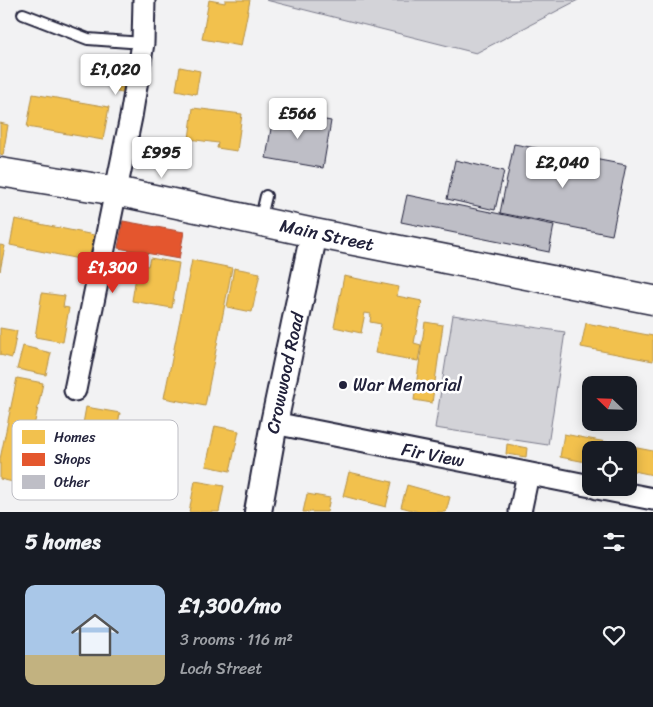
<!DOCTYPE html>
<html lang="en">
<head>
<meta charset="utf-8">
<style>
  :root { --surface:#171b24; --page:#242831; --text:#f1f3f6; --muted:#9ea1a6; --accent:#d93025 }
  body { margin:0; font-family:Sriracha,sans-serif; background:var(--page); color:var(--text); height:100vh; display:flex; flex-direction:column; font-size:19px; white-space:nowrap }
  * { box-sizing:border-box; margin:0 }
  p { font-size:16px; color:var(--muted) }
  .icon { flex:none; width:28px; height:28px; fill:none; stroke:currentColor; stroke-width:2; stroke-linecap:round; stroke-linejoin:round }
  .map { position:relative; height:512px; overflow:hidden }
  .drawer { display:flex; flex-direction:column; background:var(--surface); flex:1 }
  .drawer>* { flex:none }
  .needle { width:32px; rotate:293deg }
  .fabs { position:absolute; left:582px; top:376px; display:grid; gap:10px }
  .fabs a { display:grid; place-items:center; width:55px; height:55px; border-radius:10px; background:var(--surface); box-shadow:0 2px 12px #0003; font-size:25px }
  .price { position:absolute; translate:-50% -42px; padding:0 11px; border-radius:5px; background:#fff; color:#222; font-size:16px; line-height:32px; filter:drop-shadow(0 1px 2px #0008) }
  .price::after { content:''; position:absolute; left:50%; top:30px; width:15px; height:11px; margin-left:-8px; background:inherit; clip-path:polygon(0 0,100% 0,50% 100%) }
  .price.selected { background:var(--accent); color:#fff }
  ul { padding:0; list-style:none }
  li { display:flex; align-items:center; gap:15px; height:125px; padding:0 25px }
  li span { display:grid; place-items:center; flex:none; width:140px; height:100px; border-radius:10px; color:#555 }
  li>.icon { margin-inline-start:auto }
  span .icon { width:60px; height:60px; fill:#fffc; stroke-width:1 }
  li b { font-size:21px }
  h2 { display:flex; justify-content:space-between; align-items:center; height:60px; padding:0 25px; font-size:21px }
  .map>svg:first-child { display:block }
  .green { fill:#d3d3d8; stroke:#7a7a8a }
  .homes { fill:#f2c14e; stroke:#b49148 }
  .shops { fill:#e4572e; stroke:#aa4732 }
  .building { fill:#bebec6; stroke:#22223b }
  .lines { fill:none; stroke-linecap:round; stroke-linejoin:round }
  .service-casing { stroke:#22223b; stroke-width:14 }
  .minor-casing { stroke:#22223b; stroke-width:25 }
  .tertiary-casing { stroke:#22223b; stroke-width:30 }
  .secondary-casing { stroke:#22223b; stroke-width:31 }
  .service { stroke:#fff; stroke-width:10 }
  .minor { stroke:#fff; stroke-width:21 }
  .tertiary { stroke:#fff; stroke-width:26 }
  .secondary { stroke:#fff; stroke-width:28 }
  .poi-dot { fill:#22223b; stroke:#fff; stroke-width:2 }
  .labels { text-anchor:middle; stroke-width:5; stroke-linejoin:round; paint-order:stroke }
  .street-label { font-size:18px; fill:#22223b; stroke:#fff }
  .poi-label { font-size:18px; fill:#22223b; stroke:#fff; text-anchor:start }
  .key { fill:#fff; stroke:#bdbdc4; stroke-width:1 }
  .key-label { font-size:14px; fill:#22223b }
</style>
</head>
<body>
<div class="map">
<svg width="653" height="512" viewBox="0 0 653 512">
  <rect width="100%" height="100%" fill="#f2f2f3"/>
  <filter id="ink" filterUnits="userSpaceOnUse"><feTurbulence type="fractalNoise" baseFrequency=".02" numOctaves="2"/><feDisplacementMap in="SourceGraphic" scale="10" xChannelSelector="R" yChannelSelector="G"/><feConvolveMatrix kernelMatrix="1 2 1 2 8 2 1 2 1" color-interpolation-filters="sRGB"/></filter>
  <g filter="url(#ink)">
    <g class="green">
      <polygon points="266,0 578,0 476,53"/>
      <polygon points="453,315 565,332 548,445 435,428"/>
    </g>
    <g class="homes">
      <polygon points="209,0 225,3 225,0 250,0 241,46 202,39"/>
      <polygon points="180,67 200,71 196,94 176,90"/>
      <polygon points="116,73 126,75 122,93 112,91"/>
      <polygon points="33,94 109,107 103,140 27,127"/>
      <polygon points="193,108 242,114 237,151 217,148 218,143 189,139"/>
      <polygon points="0,123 8,125 3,155 0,154"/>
      <polygon points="15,219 94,235 89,261 10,245"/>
      <polygon points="0,245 5,246 0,271"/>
      <polygon points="150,258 179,263 172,308 132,301 138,264 148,266"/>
      <polygon points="192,260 232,268 205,406 164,398"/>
      <polygon points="234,268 260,273 252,312 227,307"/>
      <polygon points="344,276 399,287 397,296 422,301 414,343 421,345 418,361 375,353 381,324 370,322 371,314 365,313 361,333 334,327"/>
      <polygon points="42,293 65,296 63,307 69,308 63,342 35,337"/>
      <polygon points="425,322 443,325 432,403 414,400"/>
      <polygon points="586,323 653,336 653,361 581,347"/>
      <polygon points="0,328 17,331 12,358 0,355"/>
      <polygon points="23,346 51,353 46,375 17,369"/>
      <polygon points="17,378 43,383 22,484 0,479 0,459"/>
      <polygon points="86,407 120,413 115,442 81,435"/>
      <polygon points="215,426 239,431 230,471 206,466"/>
      <polygon points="564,434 653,451 653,475 629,470 629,450 591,450 591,463 560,457"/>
      <polygon points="507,444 527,448 526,457 506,454"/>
      <polygon points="349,472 392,482 386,507 343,496"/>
      <polygon points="195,481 224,486 219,512 189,512"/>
      <polygon points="407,485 450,497 446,512 419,512 401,507"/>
      <polygon points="307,494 330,498 327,512 303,512"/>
    </g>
    <polygon class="shops" points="123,221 184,232 179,259 118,248"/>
    <g class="building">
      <polygon points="274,111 331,121 323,168 266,158"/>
      <polygon points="514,144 626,165 612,235 500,213"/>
      <polygon points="455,160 504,171 495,210 447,199"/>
      <polygon points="407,195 554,225 549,252 401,222"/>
    </g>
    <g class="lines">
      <defs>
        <g id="service">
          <polyline points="23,14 88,39 143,43"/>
          <polyline points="260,221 266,196"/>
        </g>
        <g id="minor">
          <polyline points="75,390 131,117 143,43 144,0"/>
          <polyline points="274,423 591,486"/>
          <polyline points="597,488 653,499"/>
          <polyline points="520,512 528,474"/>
        </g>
        <polyline id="tertiary" points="258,512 274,423 314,233"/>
        <polyline id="secondary" points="0,172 116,191 314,233 653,300"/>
      </defs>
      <use href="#service" class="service-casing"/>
      <use href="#minor" class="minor-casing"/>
      <use href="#tertiary" class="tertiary-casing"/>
      <use href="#secondary" class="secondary-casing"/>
      <use href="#service" class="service"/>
      <use href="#minor" class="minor"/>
      <use href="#tertiary" class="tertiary"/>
      <use href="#secondary" class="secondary"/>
    </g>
  </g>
  <circle class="poi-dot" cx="343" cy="385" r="5"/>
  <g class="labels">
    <g class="street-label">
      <text transform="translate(327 235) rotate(12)" y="6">Main Street</text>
      <text transform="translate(285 373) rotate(-78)" y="6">Crowwood Road</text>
      <text transform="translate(433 455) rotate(11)" y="6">Fir View</text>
    </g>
    <g class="poi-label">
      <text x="353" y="391">War Memorial</text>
    </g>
  </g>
  <rect x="12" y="420" width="166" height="80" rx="8" class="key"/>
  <rect x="22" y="430" width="23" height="14" fill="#f2c14e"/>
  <rect x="22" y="453" width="23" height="13" fill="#e4572e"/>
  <rect x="22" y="475" width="23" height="14" fill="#bebec6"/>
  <g class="key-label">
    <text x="54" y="442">Homes</text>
    <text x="54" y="464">Shops</text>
    <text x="54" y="487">Other</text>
  </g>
</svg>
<div class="fabs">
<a><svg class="needle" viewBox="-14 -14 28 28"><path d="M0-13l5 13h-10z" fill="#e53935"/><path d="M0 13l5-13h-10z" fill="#9ea1a6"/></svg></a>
<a><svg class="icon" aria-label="locate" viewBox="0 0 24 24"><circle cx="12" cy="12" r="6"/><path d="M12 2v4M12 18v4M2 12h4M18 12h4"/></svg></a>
</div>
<b class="price" style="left:116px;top:96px">£1,020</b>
<b class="price" style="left:298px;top:140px">£566</b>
<b class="price" style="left:162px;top:179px">£995</b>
<b class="price" style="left:563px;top:189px">£2,040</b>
<b class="price selected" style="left:113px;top:294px">£1,300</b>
</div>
<section class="drawer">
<h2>5 homes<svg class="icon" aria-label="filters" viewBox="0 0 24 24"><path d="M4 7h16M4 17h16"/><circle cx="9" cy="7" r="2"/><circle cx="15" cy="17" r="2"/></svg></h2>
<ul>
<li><span style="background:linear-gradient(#a9c7e8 70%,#c2b280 0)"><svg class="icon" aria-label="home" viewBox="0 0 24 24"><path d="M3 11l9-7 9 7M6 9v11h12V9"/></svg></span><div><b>£1,300/mo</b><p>3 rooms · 116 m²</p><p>Loch Street</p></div><svg class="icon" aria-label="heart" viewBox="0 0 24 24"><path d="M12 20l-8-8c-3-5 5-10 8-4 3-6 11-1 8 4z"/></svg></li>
</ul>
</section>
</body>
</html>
